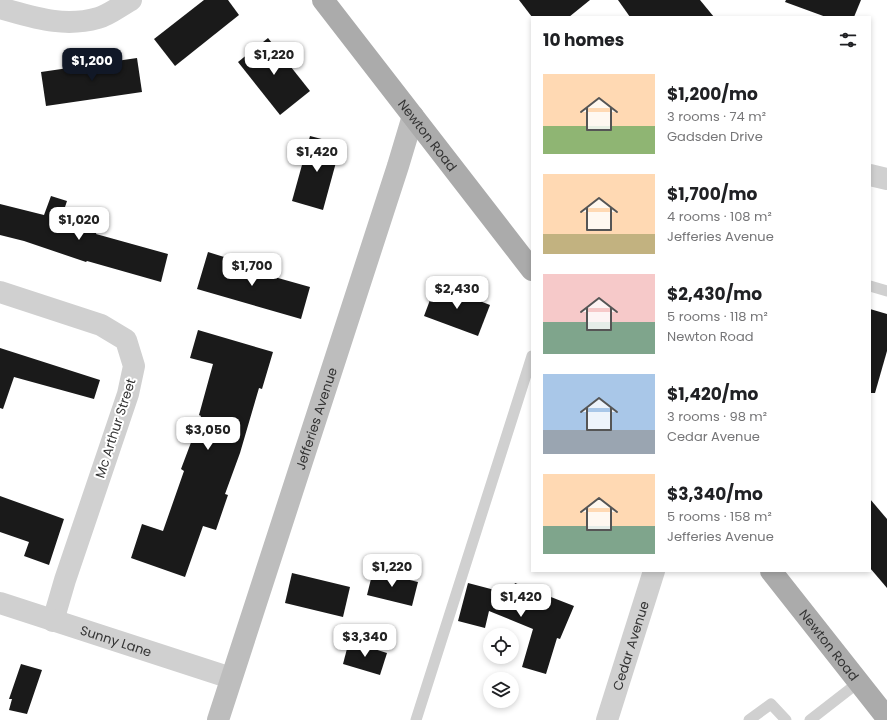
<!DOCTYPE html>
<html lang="en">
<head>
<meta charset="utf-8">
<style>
  :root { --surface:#fff; --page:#f6f6f6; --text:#202124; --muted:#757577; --accent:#111827 }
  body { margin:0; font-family:Poppins,sans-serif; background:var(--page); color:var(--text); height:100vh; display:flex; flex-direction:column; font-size:15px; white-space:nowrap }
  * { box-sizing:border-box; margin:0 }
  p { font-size:13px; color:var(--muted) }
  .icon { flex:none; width:22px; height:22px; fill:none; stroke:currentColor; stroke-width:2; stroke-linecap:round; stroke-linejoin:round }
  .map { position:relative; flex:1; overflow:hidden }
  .panel { position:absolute; left:531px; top:16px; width:340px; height:556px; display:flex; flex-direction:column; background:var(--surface); border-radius:0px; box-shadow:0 2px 6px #0003 }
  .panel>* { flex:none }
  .buttons { position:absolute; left:483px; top:628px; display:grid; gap:8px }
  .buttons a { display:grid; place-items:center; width:36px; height:36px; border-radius:50%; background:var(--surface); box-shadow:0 2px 6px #0003; font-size:20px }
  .price { position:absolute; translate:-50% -34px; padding:0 9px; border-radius:8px; background:#fff; color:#222; font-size:13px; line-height:26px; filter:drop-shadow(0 1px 2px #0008) }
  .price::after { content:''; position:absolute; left:50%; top:24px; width:12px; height:9px; margin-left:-6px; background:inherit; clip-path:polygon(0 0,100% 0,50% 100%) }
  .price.selected { background:var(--accent); color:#fff }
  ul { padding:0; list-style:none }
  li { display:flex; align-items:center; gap:12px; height:100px; padding:0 12px }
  li span { display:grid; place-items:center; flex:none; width:112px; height:80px; border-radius:0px; color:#555 }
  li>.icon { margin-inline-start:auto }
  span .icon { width:48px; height:48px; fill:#fffc; stroke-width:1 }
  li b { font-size:17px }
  h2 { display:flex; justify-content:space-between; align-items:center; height:48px; padding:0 12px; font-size:17px }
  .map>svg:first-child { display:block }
  .building { fill:#1a1a1a }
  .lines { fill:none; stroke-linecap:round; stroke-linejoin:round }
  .lane { stroke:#d0d0d0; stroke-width:11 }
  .street { stroke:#d0d0d0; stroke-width:22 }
  .secondary { stroke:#bdbdbd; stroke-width:22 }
  .primary { stroke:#ababab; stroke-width:22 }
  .labels { text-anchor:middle; stroke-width:4; stroke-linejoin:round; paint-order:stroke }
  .street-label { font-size:13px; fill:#333; stroke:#fff }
</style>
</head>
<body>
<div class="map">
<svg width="887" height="720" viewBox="0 0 887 720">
  <rect width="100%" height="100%" fill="#fff"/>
  <g class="building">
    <polygon points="204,0 228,0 239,15 175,66 154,39"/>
    <polygon points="519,0 590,0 569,17 532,17"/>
    <polygon points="618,0 700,0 714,17 630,17"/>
    <polygon points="786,0 861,0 854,17 826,17 785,2"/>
    <polygon points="268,38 310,91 280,115 238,62"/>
    <polygon points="137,58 142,92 46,106 41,72"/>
    <polygon points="310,136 341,144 323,210 292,201"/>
    <polygon points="51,196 67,201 61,219 97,231 96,234 168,254 161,282 87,261 86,262 24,241 0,235 0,204 44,215"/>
    <polygon points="208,252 237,261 235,266 310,287 301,319 197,289"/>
    <polygon points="436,284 490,305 478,336 424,316"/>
    <polygon points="870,309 887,314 887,351 875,393 870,393"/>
    <polygon points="198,330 273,352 262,389 259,388 240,453 225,494 228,495 216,530 203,526 185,577 131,558 142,524 163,531 184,471 181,469 201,416 199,415 213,364 190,358"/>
    <polygon points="0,348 100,380 94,399 14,377 3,409 0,408"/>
    <polygon points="0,496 64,519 49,565 24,556 29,542 0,532"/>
    <polygon points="870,499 887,519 887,588 870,568"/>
    <polygon points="373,571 418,582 412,606 367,595"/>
    <polygon points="292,573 350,587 343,617 285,603"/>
    <polygon points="468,583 510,594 515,583 574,606 560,639 557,638 546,674 522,667 533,629 489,611 485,628 458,621"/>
    <polygon points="349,641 387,653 380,675 343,664"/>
    <polygon points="21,664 42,670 27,714 9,710 12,699 9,699"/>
  </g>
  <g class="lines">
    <g class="lane">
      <polyline points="870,286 887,291"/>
      <polyline points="416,720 532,356"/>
      <polyline points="749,720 771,704 786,720"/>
      <polyline points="810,720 859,682"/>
    </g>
    <g class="street">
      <path d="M0,8C33,17 63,28 98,18C109,15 120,6 131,0"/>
      <polyline points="870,175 887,179"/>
      <polyline points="0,292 101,325 126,340 134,366 128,394 65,580 53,621"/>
      <path id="s1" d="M0,603L231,678"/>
      <path id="s2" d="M607,720L654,571"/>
    </g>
    <path class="secondary" id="s3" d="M218,720L398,166L413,116"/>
    <g class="primary">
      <path id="s4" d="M323,0L532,270"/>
      <path id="s5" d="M771,571L887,718"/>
    </g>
  </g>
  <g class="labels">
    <g class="street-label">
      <text dy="5" stroke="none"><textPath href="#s4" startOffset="171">Newton Road</textPath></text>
      <text dy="5" stroke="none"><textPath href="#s3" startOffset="317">Jefferies Avenue</textPath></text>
      <text transform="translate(115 428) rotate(-72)" y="5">Mc Arthur Street</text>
      <text dy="5" stroke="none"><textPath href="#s1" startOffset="122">Sunny Lane</textPath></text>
      <text dy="5" stroke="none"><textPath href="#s5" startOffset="94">Newton Road</textPath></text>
      <text dy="5" stroke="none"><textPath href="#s2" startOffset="78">Cedar Avenue</textPath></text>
    </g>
  </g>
</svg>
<div class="buttons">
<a><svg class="icon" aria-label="locate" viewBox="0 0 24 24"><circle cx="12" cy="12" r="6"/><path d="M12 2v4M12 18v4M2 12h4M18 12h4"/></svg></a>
<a><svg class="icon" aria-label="layers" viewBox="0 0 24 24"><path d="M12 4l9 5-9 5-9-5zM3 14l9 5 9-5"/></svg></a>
</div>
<b class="price" style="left:274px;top:76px">$1,220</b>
<b class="price selected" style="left:92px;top:82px">$1,200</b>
<b class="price" style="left:317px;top:173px">$1,420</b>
<b class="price" style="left:79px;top:241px">$1,020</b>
<b class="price" style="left:252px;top:287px">$1,700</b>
<b class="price" style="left:457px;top:310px">$2,430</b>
<b class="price" style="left:208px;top:451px">$3,050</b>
<b class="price" style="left:392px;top:588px">$1,220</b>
<b class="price" style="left:521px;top:618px">$1,420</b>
<b class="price" style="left:365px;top:658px">$3,340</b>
<section class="panel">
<h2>10 homes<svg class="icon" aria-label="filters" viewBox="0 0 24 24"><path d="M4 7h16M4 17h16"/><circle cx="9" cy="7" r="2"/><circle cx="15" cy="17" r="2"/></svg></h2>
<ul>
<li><span style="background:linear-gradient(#ffd9b3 65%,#8fb573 0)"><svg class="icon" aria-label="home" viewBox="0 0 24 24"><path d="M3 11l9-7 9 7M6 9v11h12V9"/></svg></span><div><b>$1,200/mo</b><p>3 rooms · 74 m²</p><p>Gadsden Drive</p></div></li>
<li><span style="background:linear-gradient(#ffd9b3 75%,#c2b280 0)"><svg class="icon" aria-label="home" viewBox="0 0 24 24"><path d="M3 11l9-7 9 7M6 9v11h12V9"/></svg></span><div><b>$1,700/mo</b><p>4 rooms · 108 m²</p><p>Jefferies Avenue</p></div></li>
<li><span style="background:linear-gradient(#f6c9c9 60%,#7fa58c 0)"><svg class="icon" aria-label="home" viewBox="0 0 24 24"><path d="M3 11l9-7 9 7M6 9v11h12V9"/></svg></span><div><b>$2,430/mo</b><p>5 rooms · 118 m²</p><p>Newton Road</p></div></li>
<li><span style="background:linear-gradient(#a9c7e8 70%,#9aa5b1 0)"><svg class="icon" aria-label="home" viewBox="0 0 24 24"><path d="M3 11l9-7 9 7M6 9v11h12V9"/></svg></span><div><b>$1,420/mo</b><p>3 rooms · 98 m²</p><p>Cedar Avenue</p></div></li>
<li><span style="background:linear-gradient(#ffd9b3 65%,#7fa58c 0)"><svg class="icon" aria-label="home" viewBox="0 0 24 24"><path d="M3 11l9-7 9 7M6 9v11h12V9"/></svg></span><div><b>$3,340/mo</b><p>5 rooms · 158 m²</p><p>Jefferies Avenue</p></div></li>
</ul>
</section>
</div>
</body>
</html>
